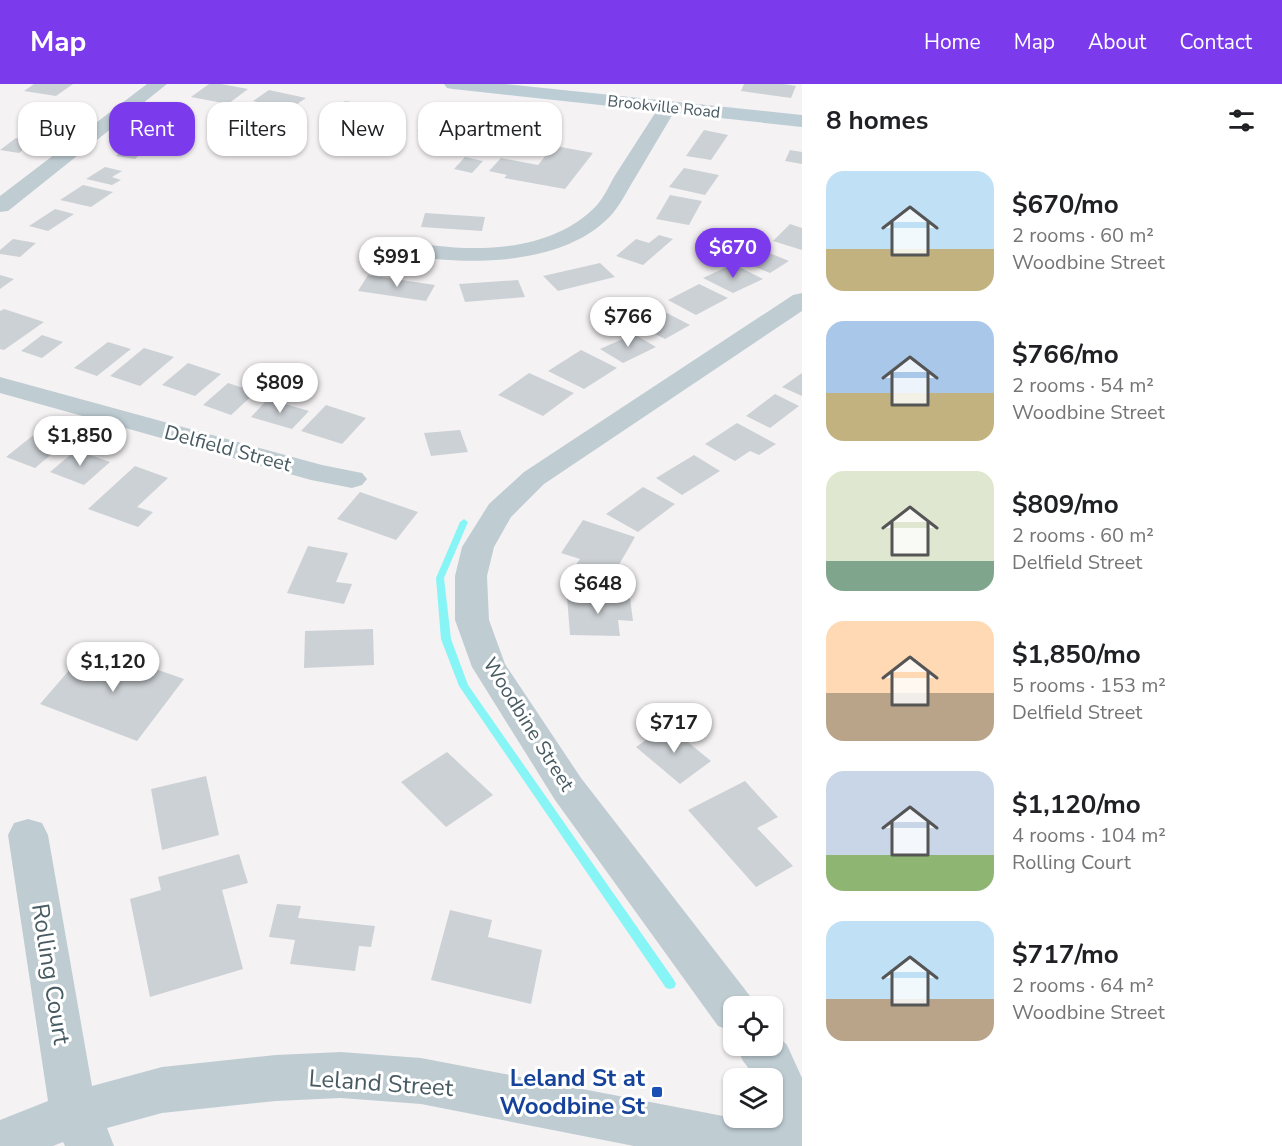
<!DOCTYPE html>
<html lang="en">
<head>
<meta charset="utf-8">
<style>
  :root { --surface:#fff; --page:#f6f6f6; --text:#202124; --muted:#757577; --accent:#7c3aed }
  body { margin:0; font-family:"Nunito Sans",sans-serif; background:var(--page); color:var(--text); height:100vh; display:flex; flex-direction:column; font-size:22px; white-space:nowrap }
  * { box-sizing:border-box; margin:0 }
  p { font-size:20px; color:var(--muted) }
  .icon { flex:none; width:33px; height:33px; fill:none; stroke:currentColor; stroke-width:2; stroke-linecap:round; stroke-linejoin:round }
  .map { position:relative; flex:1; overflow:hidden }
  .drawer { display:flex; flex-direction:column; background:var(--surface); width:480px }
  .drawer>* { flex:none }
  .banner { position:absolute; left:18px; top:18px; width:570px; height:54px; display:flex; gap:12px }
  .controls { position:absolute; left:723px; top:912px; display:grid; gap:12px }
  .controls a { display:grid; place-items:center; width:60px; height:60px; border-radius:12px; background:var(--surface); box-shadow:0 2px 4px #0004; font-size:30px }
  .price { position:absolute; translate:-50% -51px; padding:0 14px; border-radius:21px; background:#fff; color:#222; font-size:20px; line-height:39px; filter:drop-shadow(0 2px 3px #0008) }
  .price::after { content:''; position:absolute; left:50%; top:36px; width:18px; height:14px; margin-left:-9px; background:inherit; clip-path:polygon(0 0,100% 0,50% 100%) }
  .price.on { background:var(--accent); color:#fff }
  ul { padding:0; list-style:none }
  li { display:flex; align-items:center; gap:18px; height:150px; padding:0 24px }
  li span { display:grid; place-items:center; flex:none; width:168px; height:120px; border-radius:18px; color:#555 }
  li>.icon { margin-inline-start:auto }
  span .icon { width:72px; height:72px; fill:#fffc; stroke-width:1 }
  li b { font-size:26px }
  h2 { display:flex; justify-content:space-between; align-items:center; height:72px; padding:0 24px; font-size:26px }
  .tag { padding:0 21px; border-radius:18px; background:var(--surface); box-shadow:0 2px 4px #0004; font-size:21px; line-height:54px }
  .tag.on { background:var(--accent); color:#fff }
  header { display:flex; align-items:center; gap:36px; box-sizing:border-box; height:84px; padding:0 30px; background:var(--accent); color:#fff }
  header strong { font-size:28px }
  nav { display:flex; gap:33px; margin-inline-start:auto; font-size:21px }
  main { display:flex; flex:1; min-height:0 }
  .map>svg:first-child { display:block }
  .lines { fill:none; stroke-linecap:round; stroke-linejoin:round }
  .stream { fill:#87f4f6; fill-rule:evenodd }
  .building { fill:#ccd1d5 }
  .street { fill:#bfcdd3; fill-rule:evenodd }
  .secondary { fill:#bdcdd5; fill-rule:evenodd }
  .transit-dot { fill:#1a4fb4; stroke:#fff; stroke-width:2 }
  .labels { text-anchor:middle; stroke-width:6; stroke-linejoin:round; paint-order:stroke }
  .far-street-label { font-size:16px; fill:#485b62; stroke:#fff }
  .street-label { font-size:20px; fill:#485b62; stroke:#fff }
  .near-street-label { font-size:24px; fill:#485b62; stroke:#fff }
  .near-transit-label { font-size:24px; font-weight:bold; fill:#164399; stroke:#fff; text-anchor:end }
</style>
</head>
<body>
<header>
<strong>Map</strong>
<nav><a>Home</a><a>Map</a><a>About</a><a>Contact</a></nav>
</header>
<main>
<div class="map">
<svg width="802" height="1062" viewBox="0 0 802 1062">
  <rect width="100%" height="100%" fill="#f5f2f3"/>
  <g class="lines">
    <polygon class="stream" points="464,435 468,438 444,494 451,555 468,601 674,896 676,900 674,904 670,905 666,904 459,602 441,555 436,494 460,438"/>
  </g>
  <g class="building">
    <polygon points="34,0 73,0 56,12 24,7"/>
    <polygon points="209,0 221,0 248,5 228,20 191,13"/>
    <polygon points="744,0 784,0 796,2 791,14 741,7"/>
    <polygon points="269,6 306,14 290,25 253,17"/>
    <polygon points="345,17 387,24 373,39 330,33"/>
    <polygon points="438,31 462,36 442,53 417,47"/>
    <polygon points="704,46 728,51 711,76 686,72"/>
    <polygon points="386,49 404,52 398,59 379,56"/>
    <polygon points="16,54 34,57 19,69 0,66"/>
    <polygon points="476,58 500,61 494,70 470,67"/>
    <polygon points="131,60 149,63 135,75 116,72"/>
    <polygon points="545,60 593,69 565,105 504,94 507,91 489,87 501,74 538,81 546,71 538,69"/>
    <polygon points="790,66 802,68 802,80 785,77"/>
    <polygon points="465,73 483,77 472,89 454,85"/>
    <polygon points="105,83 122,87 112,93 121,96 112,101 86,95"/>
    <polygon points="684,84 719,91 705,111 669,103"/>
    <polygon points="83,101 113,108 91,123 60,116"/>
    <polygon points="670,111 702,117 689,141 656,135"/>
    <polygon points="55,125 74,130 48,147 29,142"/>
    <polygon points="425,129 485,133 482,147 421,143"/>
    <polygon points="790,140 802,144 802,166 773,157"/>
    <polygon points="659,151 673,155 643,181 616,172 636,155 649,159"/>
    <polygon points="13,155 36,159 20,173 0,170 0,166"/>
    <polygon points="767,168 789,177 770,189 748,180"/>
    <polygon points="600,179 615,193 558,207 543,192"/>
    <polygon points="733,180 763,195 733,209 703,194"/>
    <polygon points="0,191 14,195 0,205"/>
    <polygon points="368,191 435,201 426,217 358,207"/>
    <polygon points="518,196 525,213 465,218 459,200"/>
    <polygon points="699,200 728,214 696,231 668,216"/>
    <polygon points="4,225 44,238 4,266 0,265 0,227"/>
    <polygon points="663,227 690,241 665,255 638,241"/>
    <polygon points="634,250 656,263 623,279 600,265"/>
    <polygon points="42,251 63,258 42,274 21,267"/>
    <polygon points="108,258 131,265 97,292 74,284"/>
    <polygon points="144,264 174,273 140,302 110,292"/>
    <polygon points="581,266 617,284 584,305 548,287"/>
    <polygon points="188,279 221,290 195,312 162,301"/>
    <polygon points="529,289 574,309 543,332 498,311"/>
    <polygon points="802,289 802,312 782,303"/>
    <polygon points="228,299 256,308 231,331 203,321"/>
    <polygon points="775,310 799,322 770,344 746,332"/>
    <polygon points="268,315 309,327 292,345 251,333"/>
    <polygon points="326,321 366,334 342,360 301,347"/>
    <polygon points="737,339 776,360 759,371 750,367 735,377 705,360"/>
    <polygon points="460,346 468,368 431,372 424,349"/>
    <polygon points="36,349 65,359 35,384 6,373"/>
    <polygon points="76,366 110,378 84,401 50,388"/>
    <polygon points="694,371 720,387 682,411 656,394"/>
    <polygon points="135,382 168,394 137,423 153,428 138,443 88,425"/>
    <polygon points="643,403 675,420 638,448 606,430"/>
    <polygon points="360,408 418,428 396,456 337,435"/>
    <polygon points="583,436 635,453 609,498 573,485 580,475 561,469"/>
    <polygon points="308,462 348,469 336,498 352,500 344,520 287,509"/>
    <polygon points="567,513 630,514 633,537 618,536 620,552 570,551"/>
    <polygon points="373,545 374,581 304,584 305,547"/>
    <polygon points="90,562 184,595 137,657 40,620"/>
    <polygon points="667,641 711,677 680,700 636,663"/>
    <polygon points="447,668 493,711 446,743 401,698"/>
    <polygon points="206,692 219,751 162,766 151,705"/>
    <polygon points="745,697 778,733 757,744 793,782 756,803 688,726"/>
    <polygon points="239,770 248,799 222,806 243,885 150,913 130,815 161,806 158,793"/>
    <polygon points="277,820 301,822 298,834 375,842 371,863 359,862 355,887 290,880 295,856 269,853"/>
    <polygon points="450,826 492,836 488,853 542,866 531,920 431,896"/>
  </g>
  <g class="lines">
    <g class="street">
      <polygon points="147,0 167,0 8,127 0,128 0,112"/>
      <path d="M668,17L675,19L677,23C663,47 649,70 635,94C628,105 622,118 613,129C565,185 453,183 388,167L385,162L388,157L396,155C460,169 548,173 597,121C604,113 609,102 614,93C629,70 644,46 659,23L661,19Z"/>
      <polygon points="802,209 802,227 544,400 511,433 494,463 487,492 489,536 505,580 581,694 750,912 754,922 734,922 734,948 718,942 555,716 472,583 455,536 455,492 462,463 489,420 524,388 793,211"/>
      <polygon points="0,293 322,381 362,389 367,395 362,401 352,404 311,396 0,309"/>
      <polygon points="28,735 42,739 48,751 92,1002 162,983 276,971 341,968 421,974 744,1036 773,1037 772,994 756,994 743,977 736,962 772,962 772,946 787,961 802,994 802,1062 634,1062 421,1020 341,1014 276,1017 162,1029 107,1044 114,1062 65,1062 63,1058 53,1062 0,1062 0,1036 48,1017 8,751 14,739"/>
    </g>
    <polygon class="secondary" points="444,0 505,0 802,31 802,43 453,5 447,4"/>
  </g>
  <rect class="transit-dot" x="651" y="1002" width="12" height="12" rx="3"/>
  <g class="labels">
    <g class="far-street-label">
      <text transform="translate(664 22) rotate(6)" y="6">Brookville Road</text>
    </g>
    <g class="street-label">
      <text transform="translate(228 364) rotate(15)" y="7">Delfield Street</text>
      <text transform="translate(529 640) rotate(58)" y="7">Woodbine Street</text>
    </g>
    <g class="near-street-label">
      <text transform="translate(51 890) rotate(81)" y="8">Rolling Court</text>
      <text transform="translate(381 999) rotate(4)" y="8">Leland Street</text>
    </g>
    <g class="near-transit-label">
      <text x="645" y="1002">Leland St at<tspan x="645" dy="28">Woodbine St</tspan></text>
    </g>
  </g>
</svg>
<div class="controls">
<a><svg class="icon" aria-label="locate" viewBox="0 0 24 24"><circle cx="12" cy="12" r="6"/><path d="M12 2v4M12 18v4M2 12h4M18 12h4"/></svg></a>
<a><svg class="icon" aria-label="layers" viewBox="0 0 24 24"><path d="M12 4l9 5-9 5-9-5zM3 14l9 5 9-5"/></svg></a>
</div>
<b class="price on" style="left:733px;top:195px">$670</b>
<b class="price" style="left:397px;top:204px">$991</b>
<b class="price" style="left:628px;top:264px">$766</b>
<b class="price" style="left:280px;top:330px">$809</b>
<b class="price" style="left:80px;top:383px">$1,850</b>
<b class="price" style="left:598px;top:531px">$648</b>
<b class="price" style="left:113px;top:609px">$1,120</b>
<b class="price" style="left:674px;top:670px">$717</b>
<div class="banner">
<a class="tag">Buy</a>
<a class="tag on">Rent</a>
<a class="tag">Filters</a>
<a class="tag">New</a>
<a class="tag">Apartment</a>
</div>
</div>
<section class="drawer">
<h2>8 homes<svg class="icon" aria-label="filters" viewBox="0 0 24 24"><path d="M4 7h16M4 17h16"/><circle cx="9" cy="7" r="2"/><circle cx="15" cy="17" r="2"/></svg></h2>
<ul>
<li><span style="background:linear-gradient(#bfe0f5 65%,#c2b280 0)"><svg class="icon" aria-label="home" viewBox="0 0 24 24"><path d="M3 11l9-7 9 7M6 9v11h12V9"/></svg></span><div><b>$670/mo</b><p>2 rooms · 60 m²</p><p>Woodbine Street</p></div></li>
<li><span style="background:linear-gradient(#a9c7e8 60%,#c2b280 0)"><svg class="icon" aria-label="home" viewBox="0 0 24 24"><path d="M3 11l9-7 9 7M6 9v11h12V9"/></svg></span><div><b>$766/mo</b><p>2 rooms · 54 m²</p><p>Woodbine Street</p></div></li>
<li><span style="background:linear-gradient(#dfe7d0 75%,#7fa58c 0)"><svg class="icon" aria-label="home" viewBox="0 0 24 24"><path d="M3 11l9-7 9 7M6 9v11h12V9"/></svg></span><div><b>$809/mo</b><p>2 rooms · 60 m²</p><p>Delfield Street</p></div></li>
<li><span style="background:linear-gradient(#ffd9b3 60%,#b9a48a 0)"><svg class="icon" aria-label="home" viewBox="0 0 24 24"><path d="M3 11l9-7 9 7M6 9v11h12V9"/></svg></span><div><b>$1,850/mo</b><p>5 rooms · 153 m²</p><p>Delfield Street</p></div></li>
<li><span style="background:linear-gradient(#c9d6e8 70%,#8fb573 0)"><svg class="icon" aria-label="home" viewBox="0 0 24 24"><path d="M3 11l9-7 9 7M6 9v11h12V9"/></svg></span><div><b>$1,120/mo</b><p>4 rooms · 104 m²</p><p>Rolling Court</p></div></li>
<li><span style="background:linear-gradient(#bfe0f5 65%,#b9a48a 0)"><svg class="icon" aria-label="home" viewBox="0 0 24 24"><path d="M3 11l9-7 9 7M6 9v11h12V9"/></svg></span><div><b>$717/mo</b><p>2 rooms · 64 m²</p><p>Woodbine Street</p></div></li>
</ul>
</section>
</main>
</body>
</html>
